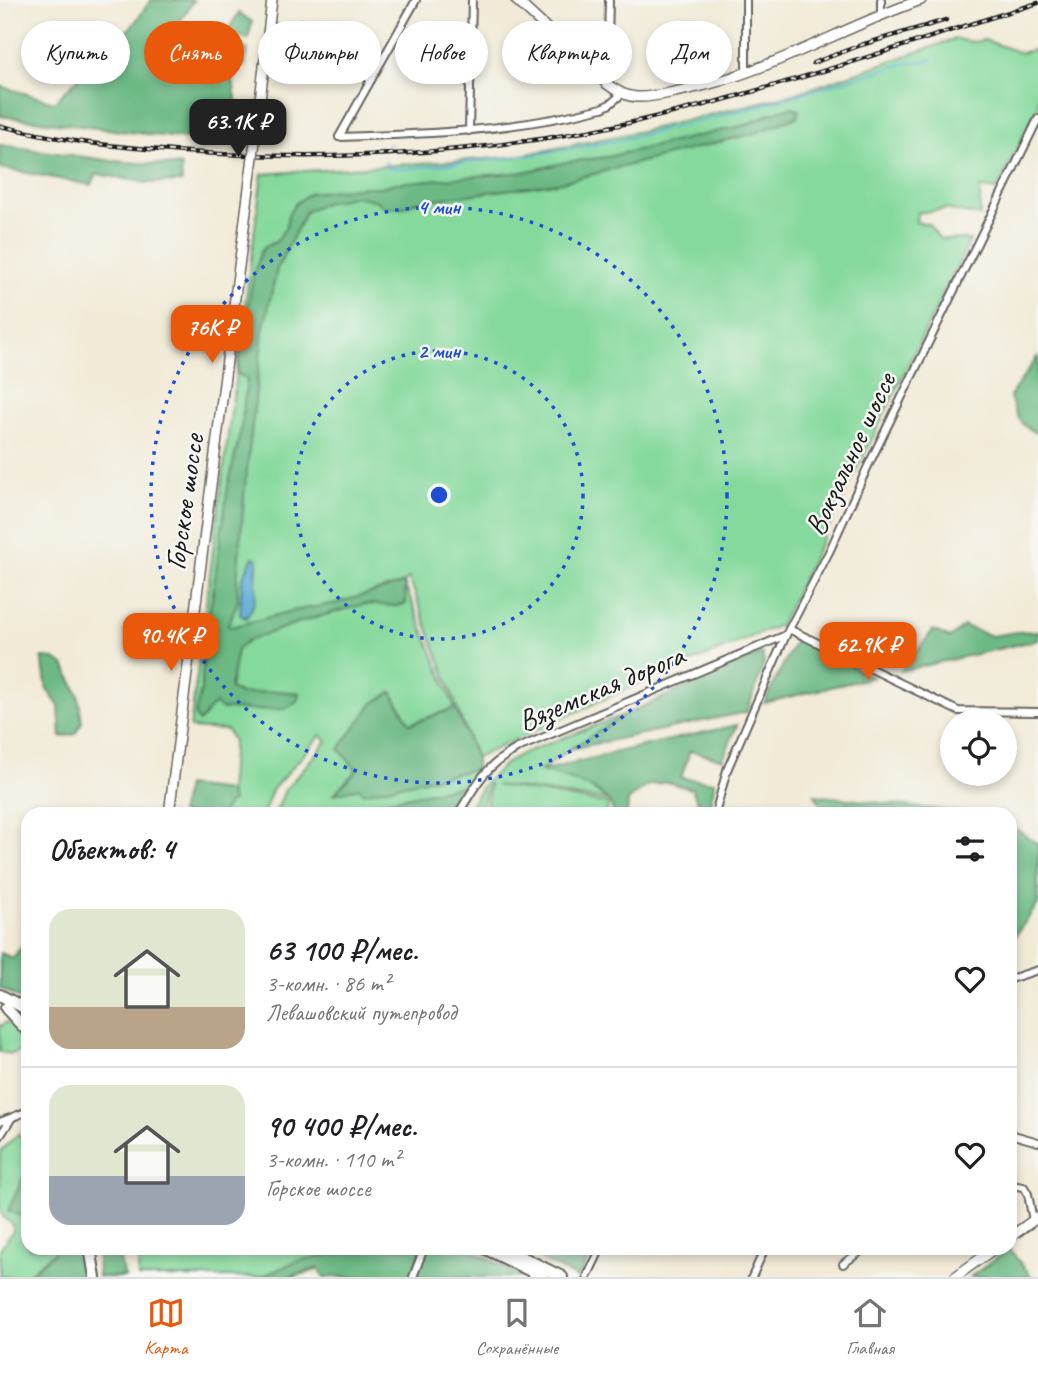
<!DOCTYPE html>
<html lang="ru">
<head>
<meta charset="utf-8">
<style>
  :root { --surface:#fff; --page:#f6f6f6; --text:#202124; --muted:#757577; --line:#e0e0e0; --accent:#ea580c }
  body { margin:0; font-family:Caveat,sans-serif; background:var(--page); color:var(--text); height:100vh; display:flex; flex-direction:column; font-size:26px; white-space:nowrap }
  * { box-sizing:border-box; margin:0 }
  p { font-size:23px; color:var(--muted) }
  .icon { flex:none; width:38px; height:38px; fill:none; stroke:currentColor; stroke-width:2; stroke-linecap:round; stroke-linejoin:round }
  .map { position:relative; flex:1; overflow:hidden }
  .side { position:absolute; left:21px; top:807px; width:996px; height:448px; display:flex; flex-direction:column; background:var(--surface); border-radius:21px; box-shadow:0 4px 10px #0003 }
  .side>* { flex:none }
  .guide { position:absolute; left:21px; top:21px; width:998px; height:63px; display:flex; gap:14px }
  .controls { position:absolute; left:940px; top:709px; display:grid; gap:14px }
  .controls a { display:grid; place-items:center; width:77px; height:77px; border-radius:50%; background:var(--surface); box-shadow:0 4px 10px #0003; font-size:35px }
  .price { position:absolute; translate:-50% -60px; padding:0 16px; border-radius:14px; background:var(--accent); color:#fff; font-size:23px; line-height:46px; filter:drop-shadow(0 2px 4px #0008) }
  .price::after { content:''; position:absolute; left:50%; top:42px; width:21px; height:16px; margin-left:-10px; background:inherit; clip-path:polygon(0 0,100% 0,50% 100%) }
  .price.selected { background:#222; color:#fff }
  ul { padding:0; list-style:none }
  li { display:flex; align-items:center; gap:21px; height:175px; padding:0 28px }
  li+li { border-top:2px solid var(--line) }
  li span { display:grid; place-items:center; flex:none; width:196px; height:140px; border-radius:21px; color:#555 }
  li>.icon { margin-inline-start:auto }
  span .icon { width:84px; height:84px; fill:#fffc; stroke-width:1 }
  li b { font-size:30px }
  h2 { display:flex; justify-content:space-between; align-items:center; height:84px; padding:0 28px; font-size:30px }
  .pill { padding:0 24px; border-radius:32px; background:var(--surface); box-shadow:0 4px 10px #0003; font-size:24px; line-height:63px }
  .pill.selected { background:var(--accent); color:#fff }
  .dock { display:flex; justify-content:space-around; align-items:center; height:98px; border-top:2px solid var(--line); background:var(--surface); font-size:19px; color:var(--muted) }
  .dock a { display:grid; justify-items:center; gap:4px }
  .dock .selected { color:var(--accent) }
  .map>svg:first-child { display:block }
  .green { fill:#85d99c; stroke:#507a5c; stroke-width:2 }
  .forest { fill:#6cb984; stroke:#446a50; stroke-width:2 }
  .water { fill:#5daad6; stroke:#3c6379; stroke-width:2 }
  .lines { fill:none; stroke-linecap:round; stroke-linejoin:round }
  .stream { stroke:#5daad6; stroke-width:2 }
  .street-casing { stroke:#67645d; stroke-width:10 }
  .secondary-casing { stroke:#67645d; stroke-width:12 }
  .primary-casing { stroke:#67645d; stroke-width:14 }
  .street { stroke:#fff; stroke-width:6 }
  .secondary { stroke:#fff; stroke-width:9 }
  .primary { stroke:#fff; stroke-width:10 }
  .rail-casing { stroke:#1c1c1c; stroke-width:4.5 }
  .rail { stroke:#f6f6f2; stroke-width:2; stroke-dasharray:5; stroke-linecap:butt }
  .secondary-bridge-casing { stroke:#67645d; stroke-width:12; stroke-linecap:butt }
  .secondary-bridge { stroke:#fff; stroke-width:9 }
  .ring { fill:none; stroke:#1d4ed8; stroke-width:3.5; stroke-dasharray:3.5 7 }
  .labels { text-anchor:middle; stroke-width:5; stroke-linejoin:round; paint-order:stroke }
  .street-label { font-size:30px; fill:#1c1c1c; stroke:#f6f6f2 }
  .centre { fill:#1d4ed8; stroke:#f6f6f2; stroke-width:3.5 }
  .ring-label { font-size:21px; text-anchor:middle; font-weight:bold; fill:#1d4ed8; stroke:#f6f6f2; stroke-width:5; stroke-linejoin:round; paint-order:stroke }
</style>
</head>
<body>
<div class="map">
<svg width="1038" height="1277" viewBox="0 0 1038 1277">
  <rect width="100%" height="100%" fill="#f6f6f2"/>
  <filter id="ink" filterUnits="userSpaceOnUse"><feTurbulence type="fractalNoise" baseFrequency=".0143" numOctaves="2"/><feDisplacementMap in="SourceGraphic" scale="14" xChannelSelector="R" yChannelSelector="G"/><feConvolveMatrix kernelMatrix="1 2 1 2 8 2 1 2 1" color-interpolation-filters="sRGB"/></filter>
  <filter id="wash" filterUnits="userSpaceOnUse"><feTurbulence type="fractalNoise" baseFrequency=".00686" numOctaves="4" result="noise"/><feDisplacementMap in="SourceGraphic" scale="28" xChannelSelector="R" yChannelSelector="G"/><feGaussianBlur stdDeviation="1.57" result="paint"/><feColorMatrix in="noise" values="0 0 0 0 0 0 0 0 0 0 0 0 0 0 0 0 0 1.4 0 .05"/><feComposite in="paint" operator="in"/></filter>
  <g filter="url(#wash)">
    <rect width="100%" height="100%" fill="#f1ead7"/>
    <g class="green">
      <polygon points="955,39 973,42 985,40 1021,53 1032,50 1038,50 1038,106 997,190 980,188 980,216 945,209 917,213 916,222 929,224 940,239 970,240 780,625 613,695 476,758 409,578 404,583 455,708 409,724 357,770 335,793 360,788 364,792 476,769 471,784 324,814 275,814 285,790 327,741 321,735 272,790 263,814 220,814 229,791 233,741 227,730 190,728 262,174 513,157 647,130 794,94"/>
      <polygon points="626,714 570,749 541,770 586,785 610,801 496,785 608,804 607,814 485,814 490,785 488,784 480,814 466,814 483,785 505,764 521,754"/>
      <path d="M6,1022C17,1027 28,1035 28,1048L12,1054L0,1052V1025L2,1026Z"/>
      <polygon points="19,1133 27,1154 28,1167 9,1211 28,1218 28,1248 54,1248 54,1252 25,1277 0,1277 0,1249 13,1231 13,1225 4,1217 0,1211 0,1155 2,1150"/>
      <polygon points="139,1248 468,1248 519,1277 371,1255 293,1277 138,1277"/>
    </g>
    <g class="forest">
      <polygon points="151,0 194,0 180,21 183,23 176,35 192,44 178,68 196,79 239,13 252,22 248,39 234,35 230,40 248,50 245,66 208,72 205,78 232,75 236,99 226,144 0,116 0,86 54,102 133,25"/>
      <path d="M792,107L799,110L797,117L755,133L558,183L415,202L405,207L385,208L377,201L356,196L325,203L306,211L277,269L263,331L245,486L237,582L238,601L228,625L231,627L292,611L337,603L404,583L406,604L396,606L365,604L303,621L247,641L237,650L230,689L241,694L279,691L299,693L297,702L285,709L258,710L221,709L215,704C207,709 206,716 199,722L195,716L201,690L206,630L213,593L228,486L241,429L247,378L237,374L253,278L261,252L264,247L276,242L286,227L288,215L295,204L310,193L364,187H381L396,183L524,172L567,162L607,157L746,125L771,113Z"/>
      <polygon points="0,145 113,161 181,166 182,182 148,183 97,174 91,185 0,168"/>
      <path d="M1038,356V434C1018,425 1016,416 1010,396Z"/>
      <polygon points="964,626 991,636 1017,632 1038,631 1038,640 901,671 914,650 918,650 933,630 950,638"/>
      <polygon points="796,639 873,677 764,703"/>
      <polygon points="762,653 764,663 747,712 570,749 626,714"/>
      <polygon points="42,658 54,659 64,665 78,694 82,722 75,734 61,737 59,706 47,689"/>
      <polygon points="392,692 410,724 455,708 476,758 476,769 363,793 359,788 334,794 357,770 339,749 372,704"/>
      <path d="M737,725L723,759L690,751L681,778L715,782L708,814H699V805L692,789L666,782L646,786L628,801L627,814H613C613,788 561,777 541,771L629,749Z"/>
      <polygon points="471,784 452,814 324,814 324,813"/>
      <polygon points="186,786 229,791 232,802 227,805 221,814 180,814"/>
      <polygon points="815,795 971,814 827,814"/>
      <polygon points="1010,825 1038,844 1038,904 1010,943"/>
      <polygon points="28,937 28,947 22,957 28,960 28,1003 0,988 0,953 13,958"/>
      <polygon points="28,1167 28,1218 8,1211"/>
      <polygon points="54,1248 82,1248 86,1277 25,1277 54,1253"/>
      <path d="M97,1248H115C122,1259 120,1266 125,1277H98Z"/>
      <path d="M357,1248H421L411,1277H324L318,1268L289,1277H258C272,1274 283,1266 295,1262C315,1255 337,1256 357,1248Z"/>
      <polygon points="427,1248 468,1248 525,1277 415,1277"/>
      <polygon points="518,1248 595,1248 579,1277 576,1277"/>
      <polygon points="1009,1249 1032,1277 970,1277"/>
    </g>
    <path class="water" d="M253,557L258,559C253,580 262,597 246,618L240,615L242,579Z"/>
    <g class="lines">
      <g class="stream">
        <polyline points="386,149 389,144"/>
        <path d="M386,162L387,168L400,169C475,162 550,154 623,139C718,119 810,91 902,64L932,60"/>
      </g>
    </g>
  </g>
  <g filter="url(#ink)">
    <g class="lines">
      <defs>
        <g id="street">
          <polyline points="746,0 746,66 747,73"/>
          <polyline points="881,15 881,0"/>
          <polyline points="301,23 316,45 371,80"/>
          <polyline points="607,84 609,0"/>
          <polyline points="469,131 472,0"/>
          <path d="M339,137C429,134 514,131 602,108L610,104L622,94"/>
          <polyline points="339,137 416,0"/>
          <polyline points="789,629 958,711 1038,712"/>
          <path d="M458,814C477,783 485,766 518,748L786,635"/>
          <polyline points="715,814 727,770 786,635 830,550 868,466 1038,119"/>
          <polyline points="1010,979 1038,970"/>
          <polyline points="0,1122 28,1111"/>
          <polyline points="1010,1134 1038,1142"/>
          <polyline points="0,1136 11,1119"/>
          <polyline points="1010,1185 1024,1187 1028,1194 1033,1221"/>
          <polyline points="843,1264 865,1248"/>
          <polyline points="413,1277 424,1248"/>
          <polyline points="587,1277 601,1248"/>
          <polyline points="752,1277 765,1248"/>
        </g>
        <g id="secondary">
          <path d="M516,0L607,84C616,91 625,96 636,97C652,98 668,93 684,90C769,73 840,28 921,0"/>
          <polyline points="257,125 272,0"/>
          <polyline points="169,814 248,196"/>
          <polyline points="1010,1237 1038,1217"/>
          <polyline points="955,1277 995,1248"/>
        </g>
        <g id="primary">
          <polyline points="0,995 28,1010"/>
          <polyline points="6,1008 28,1032"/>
          <polyline points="90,1248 95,1277"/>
          <polyline points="484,1248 543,1277"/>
          <polyline points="504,1248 562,1277"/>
        </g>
      </defs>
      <use href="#street" class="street-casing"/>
      <use href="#secondary" class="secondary-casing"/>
      <use href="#primary" class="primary-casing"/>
      <use href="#street" class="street"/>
      <use href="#secondary" class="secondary"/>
      <use href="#primary" class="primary"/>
      <defs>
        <g id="rail">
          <polyline points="813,63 861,45 946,20"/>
          <path d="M0,126C29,132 59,139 89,143C284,166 485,160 676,112C798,82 918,40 1038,3"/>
        </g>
      </defs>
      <use href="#rail" class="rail-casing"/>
      <use href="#rail" class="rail"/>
      <defs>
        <polyline id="secondary-bridge" points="248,196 257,125"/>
      </defs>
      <use href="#secondary-bridge" class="secondary-bridge-casing"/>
      <use href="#secondary-bridge" class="secondary-bridge"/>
    </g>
  </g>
  <g class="ring">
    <circle cx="439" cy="495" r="144"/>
    <circle cx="439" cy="495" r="288"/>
  </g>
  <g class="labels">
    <g class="street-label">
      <text transform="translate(850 454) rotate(-65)" y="10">Вокзальное шоссе</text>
      <text transform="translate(184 502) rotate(-82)" y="10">Горское шоссе</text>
      <text transform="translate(601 688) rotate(-23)" y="10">Вяземская дорога</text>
    </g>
  </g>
  <circle cx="439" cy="495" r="10" class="centre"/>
  <g class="ring-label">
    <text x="439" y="214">4 мин</text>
    <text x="439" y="358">2 мин</text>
  </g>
</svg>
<div class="controls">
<a><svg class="icon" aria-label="locate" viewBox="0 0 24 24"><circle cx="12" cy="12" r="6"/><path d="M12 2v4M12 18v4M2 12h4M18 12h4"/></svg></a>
</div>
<b class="price selected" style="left:238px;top:159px">63.1K ₽</b>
<b class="price" style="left:212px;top:365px">76K ₽</b>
<b class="price" style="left:171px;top:673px">90.4K ₽</b>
<b class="price" style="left:868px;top:682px">62.9K ₽</b>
<div class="guide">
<a class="pill">Купить</a>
<a class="pill selected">Снять</a>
<a class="pill">Фильтры</a>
<a class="pill">Новое</a>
<a class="pill">Квартира</a>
<a class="pill">Дом</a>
</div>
<section class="side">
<h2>Объектов: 4<svg class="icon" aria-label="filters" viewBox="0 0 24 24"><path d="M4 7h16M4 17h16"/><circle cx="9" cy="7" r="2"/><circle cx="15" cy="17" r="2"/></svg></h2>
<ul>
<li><span style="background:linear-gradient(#dfe7d0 70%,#b9a48a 0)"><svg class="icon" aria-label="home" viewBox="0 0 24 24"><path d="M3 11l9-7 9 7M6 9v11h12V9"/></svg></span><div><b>63 100 ₽/мес.</b><p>3-комн. · 86 m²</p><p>Левашовский путепровод</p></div><svg class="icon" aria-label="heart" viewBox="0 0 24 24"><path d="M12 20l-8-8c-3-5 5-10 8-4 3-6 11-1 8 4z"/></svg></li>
<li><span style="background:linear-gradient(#dfe7d0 65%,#9aa5b1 0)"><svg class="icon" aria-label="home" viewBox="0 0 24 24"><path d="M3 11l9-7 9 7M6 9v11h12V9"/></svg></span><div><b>90 400 ₽/мес.</b><p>3-комн. · 110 m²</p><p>Горское шоссе</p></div><svg class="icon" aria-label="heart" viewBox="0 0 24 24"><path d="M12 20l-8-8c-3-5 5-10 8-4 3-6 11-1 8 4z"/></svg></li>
</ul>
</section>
</div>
<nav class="dock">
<a class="selected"><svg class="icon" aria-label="map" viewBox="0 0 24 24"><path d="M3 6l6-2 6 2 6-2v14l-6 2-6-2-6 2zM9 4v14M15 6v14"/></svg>Карта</a>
<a><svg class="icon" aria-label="saved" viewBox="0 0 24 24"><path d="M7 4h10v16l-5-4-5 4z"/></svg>Сохранённые</a>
<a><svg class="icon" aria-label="home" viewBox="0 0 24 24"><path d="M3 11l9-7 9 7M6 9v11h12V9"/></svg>Главная</a>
</nav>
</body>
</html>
